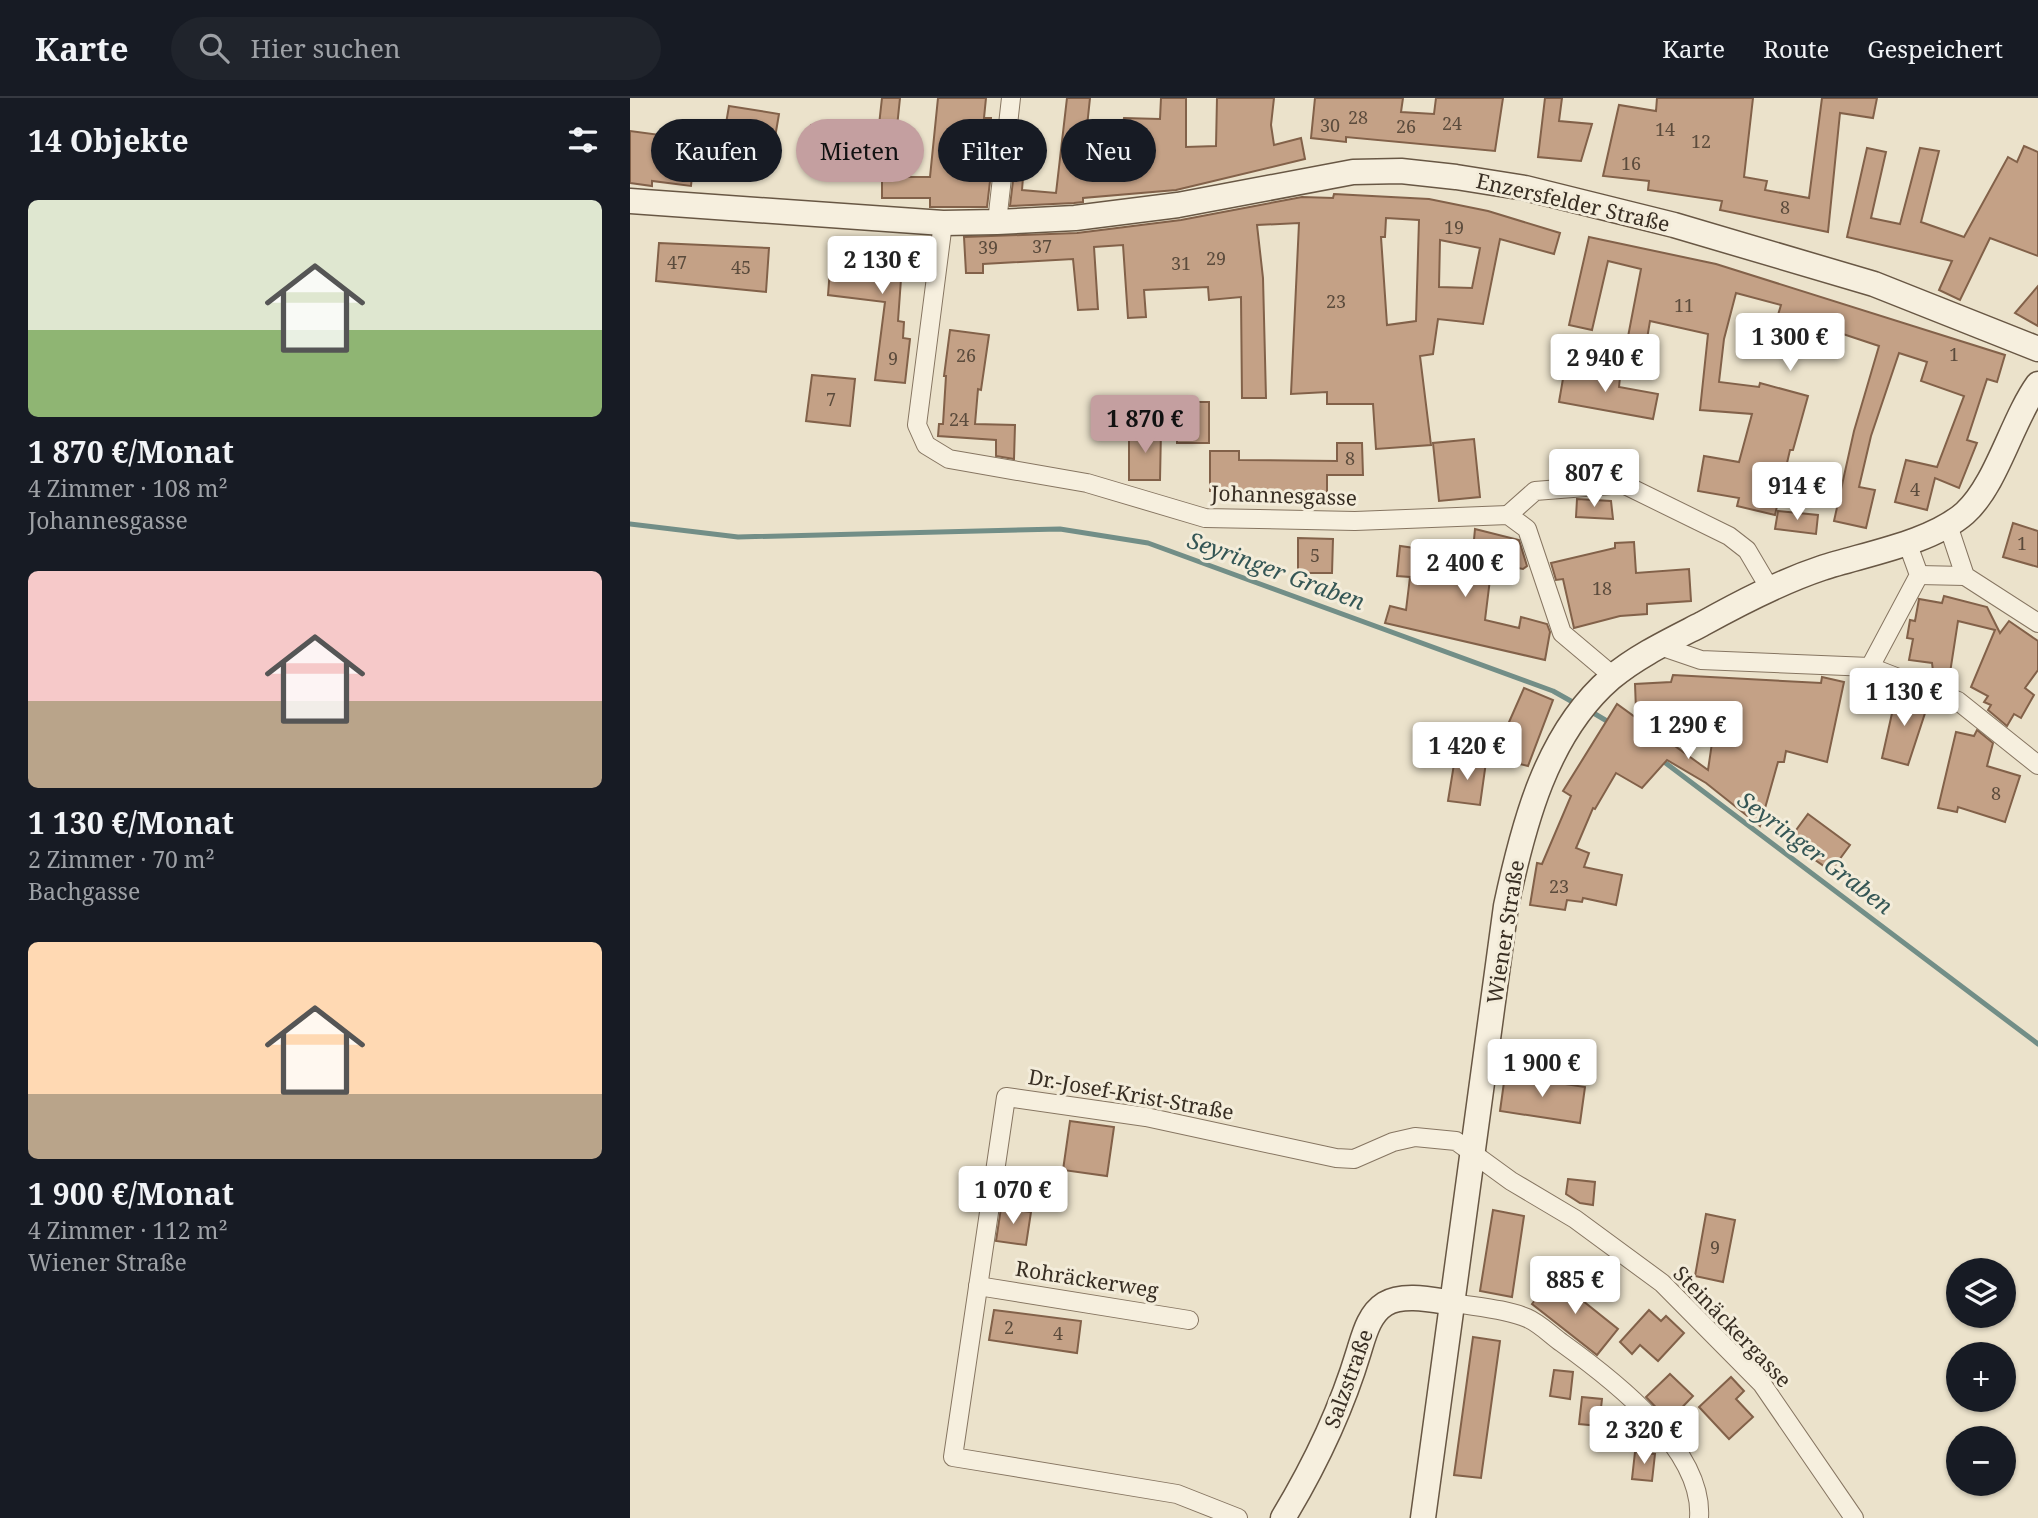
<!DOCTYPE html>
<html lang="de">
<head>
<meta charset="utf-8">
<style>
  :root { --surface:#171b24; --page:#20242c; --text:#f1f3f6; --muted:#9ea1a6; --line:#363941; --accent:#c49fa0 }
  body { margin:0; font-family:"Noto Serif",serif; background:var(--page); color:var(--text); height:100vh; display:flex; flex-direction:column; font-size:26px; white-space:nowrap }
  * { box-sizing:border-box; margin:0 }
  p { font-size:23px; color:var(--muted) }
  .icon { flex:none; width:38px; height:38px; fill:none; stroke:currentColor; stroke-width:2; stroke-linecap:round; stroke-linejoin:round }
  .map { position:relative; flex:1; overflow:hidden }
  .drawer { display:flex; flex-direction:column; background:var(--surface); width:630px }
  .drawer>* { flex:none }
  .guide { position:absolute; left:21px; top:21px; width:665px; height:63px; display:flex; gap:14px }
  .fabs { position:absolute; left:1316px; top:1160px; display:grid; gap:14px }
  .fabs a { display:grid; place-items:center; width:70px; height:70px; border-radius:50%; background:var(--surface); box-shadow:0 2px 5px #0004; font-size:35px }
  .price { position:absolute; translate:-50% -60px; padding:0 16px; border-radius:7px; background:#fff; color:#222; font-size:23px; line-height:46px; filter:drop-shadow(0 2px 4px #0008) }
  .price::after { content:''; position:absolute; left:50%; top:42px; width:21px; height:16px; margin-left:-10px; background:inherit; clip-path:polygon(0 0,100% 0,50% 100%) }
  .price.selected { background:var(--accent); color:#111 }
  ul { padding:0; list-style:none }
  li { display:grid; align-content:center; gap:14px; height:371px; padding:0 28px }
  li span { display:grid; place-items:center; height:217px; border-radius:10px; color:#555 }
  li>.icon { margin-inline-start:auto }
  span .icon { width:126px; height:126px; fill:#fffc; stroke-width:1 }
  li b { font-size:30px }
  h2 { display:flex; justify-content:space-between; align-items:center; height:84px; padding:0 28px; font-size:30px }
  .chip { padding:0 24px; border-radius:32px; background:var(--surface); box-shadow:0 2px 5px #0004; font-size:24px; line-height:63px }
  .chip.selected { background:var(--accent); color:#111 }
  header { display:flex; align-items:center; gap:42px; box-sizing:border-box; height:98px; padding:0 35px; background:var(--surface); border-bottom:2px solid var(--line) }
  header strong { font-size:33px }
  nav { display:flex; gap:38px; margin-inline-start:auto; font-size:24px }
  .search { width:490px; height:63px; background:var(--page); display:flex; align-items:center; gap:18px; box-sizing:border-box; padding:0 24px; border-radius:38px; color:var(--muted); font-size:26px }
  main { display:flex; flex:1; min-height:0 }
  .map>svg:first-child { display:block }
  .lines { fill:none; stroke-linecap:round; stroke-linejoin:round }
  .stream { stroke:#728e87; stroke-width:5 }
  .building { fill:#c4a186; stroke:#826149; stroke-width:2; fill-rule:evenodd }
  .street-casing { stroke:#867561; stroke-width:20 }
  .secondary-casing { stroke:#685744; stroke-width:27 }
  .street { stroke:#f6efde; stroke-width:18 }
  .secondary { stroke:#f6efde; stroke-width:24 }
  .labels { text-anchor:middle; stroke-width:6; stroke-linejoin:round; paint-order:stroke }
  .number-label { font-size:18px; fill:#5b4b3c }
  .street-label { font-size:21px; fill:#382e23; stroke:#f3ecda }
  .water-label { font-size:23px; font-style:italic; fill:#345655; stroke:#f3ecda }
</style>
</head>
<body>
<header>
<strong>Karte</strong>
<div class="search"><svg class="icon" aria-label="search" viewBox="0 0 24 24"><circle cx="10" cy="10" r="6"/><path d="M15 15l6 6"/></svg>Hier suchen</div>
<nav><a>Karte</a><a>Route</a><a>Gespeichert</a></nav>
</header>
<main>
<section class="drawer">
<h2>14 Objekte<svg class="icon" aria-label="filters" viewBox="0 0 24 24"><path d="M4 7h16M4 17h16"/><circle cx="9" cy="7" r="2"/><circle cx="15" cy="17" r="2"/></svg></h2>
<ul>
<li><span style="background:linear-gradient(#dfe7d0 60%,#8fb573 0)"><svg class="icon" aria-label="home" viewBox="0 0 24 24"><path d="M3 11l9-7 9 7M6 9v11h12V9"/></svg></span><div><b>1 870 €/Monat</b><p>4 Zimmer · 108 m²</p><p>Johannesgasse</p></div></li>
<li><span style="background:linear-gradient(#f6c9c9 60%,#b9a48a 0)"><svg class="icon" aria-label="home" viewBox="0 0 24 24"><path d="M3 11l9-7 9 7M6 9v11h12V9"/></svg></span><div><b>1 130 €/Monat</b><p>2 Zimmer · 70 m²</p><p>Bachgasse</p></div></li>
<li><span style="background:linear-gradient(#ffd9b3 70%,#b9a48a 0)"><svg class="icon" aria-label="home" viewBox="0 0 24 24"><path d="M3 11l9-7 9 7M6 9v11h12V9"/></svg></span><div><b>1 900 €/Monat</b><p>4 Zimmer · 112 m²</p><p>Wiener Straße</p></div></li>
</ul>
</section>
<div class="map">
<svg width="1408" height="1420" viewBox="0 0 1408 1420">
  <rect width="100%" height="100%" fill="#ebe2cb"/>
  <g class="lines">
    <g class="stream">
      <polyline points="0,426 108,439 430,431 518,445 923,593 948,607"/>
      <polyline points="960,613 982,626"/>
      <polyline points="1029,660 1408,946"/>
    </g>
  </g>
  <g class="building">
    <polygon points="252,0 270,0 267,29 249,27"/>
    <polygon points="308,0 356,0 354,20 361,20 360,39 365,40 357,109 300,109 300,100 252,100 252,67 272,67 272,79 300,79"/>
    <polygon points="437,0 460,0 454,57 487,56 494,20 530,21 531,0 556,0 556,49 586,48 587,0 644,0 641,27 644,47 671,40 675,61 546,92 453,100 453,104 444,105 380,108 388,41 396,42 392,92 426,95"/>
    <polygon points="685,0 773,0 771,14 804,16 806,0 873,0 865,53 716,39 716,44 681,40"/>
    <polygon points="915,0 932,0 929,23 962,26 951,63 908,59"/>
    <polygon points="1027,0 1123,0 1114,79 1137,83 1135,92 1179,100 1192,0 1247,0 1243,20 1210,15 1198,134 1090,112 1092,103 1018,92 1019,83 973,78 989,7 1026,13"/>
    <polygon points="99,8 149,16 142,57 92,49"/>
    <polygon points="205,25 233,29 227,68 208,65 206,82 182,78 185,59 177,57 181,27 204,30"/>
    <polygon points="39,26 58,28 53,66 63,68 61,88 22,83 22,88 0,85 0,33 37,38"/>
    <polygon points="1394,48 1408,54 1408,158 1360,140 1330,202 1309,192 1322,163 1217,139 1237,50 1256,54 1241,120 1270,126 1290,50 1309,53 1291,124 1334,139 1378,59 1387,64"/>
    <path d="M704,96L799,101L858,113L930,135L924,156L870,141L853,226L808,221L803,256L790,258L801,347L746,351L743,306H697V294L661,296L669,125L627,127L633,180L636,300H612L611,199L579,202L578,189L514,192L516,219L498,220L493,147L464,149L468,211L448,212L443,161L353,166V175H336L334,139L447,135L551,122L672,99L703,100ZM756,120L789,122L786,223L757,227L751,139H755ZM810,142L850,150L842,190L809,189Z"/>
    <polygon points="253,139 297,142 295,169 272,167 268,223 274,224 273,240 280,241 275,285 245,282 255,204 198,197 201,158 252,162"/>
    <polygon points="959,139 1086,166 1375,257 1367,284 1357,281 1337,342 1347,345 1329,390 1305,380 1297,412 1265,404 1276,362 1307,369 1334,298 1291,283 1297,264 1269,255 1241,338 1229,389 1245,392 1236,430 1204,423 1224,333 1249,248 1180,225 1169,232 1145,227 1151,207 1106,195 1094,241 1089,284 1129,289 1130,285 1178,298 1163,352 1160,352 1145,417 1107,408 1109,400 1068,393 1074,358 1109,364 1122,316 1070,312 1078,236 1020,223 1016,247 997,244 1011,171 978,163 962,232 939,227"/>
    <polygon points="29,145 139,150 136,194 26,183"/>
    <polygon points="1408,188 1408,228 1385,215"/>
    <polygon points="320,232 359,237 351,292 348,291 345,326 385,327 384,361 366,358 366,342 308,338 309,326 313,326 316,278 314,278"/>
    <polygon points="935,269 990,279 989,289 1028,296 1023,321 929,304"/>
    <polygon points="182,277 225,281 220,328 176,323"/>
    <polygon points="552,304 579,304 579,345 547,345 547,317 551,317"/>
    <polygon points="499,332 531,332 530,382 499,382"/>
    <polygon points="844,341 850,399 809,403 803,345"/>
    <polygon points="707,345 732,345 733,377 697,377 697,403 609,402 609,394 580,393 580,353 609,353 609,362 707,363"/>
    <polygon points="947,401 981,403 983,421 946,419"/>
    <polygon points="1148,413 1188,417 1186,436 1145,431"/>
    <polygon points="1383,425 1408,433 1408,469 1373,459"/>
    <polygon points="845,431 889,442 897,468 893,471 862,465 855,522 889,530 891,519 917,526 920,534 915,562 755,525 760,508 776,512 780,479 767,478 770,448 813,454 810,479 840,484"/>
    <polygon points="668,440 703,441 702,475 668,475"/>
    <polygon points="1004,444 1006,475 1059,471 1061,503 1017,506 1017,516 990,518 944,530 933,481 926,482 921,465 985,450 985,445"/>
    <polygon points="1314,498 1357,509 1370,535 1379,523 1408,543 1408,572 1395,590 1404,597 1391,620 1384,616 1377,628 1358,612 1361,607 1354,604 1358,598 1341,589 1365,532 1328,523 1320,575 1303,573 1302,565 1279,562 1283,541 1277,540 1280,522 1285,523 1289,501 1312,505"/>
    <polygon points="1043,577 1191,585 1192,579 1214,584 1197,664 1156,653 1154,664 1148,664 1130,728 1076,685 1037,662 1012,690 986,675 965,711 963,710 946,750 959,755 954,769 992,777 986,807 953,800 952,804 937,802 935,812 900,807 907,765 912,766 941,698 933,693 987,606 1078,672 1086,618 1006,612 1005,586 1041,584"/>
    <polygon points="894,590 923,602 898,668 865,660 873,630 876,631"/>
    <polygon points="1267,593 1298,606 1278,667 1252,660"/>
    <polygon points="1347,632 1363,645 1357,668 1390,678 1375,724 1328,709 1327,714 1308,710 1326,634 1344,638"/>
    <polygon points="825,660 856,664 850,707 818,703"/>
    <polygon points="1178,716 1220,747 1201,773 1158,743"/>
    <polygon points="875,977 955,989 950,1025 870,1013"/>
    <polygon points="440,1023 484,1029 477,1078 433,1072"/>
    <polygon points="938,1081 965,1084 963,1107 950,1105 936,1096"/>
    <polygon points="371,1110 401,1114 396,1147 366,1143"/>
    <polygon points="863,1112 894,1118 882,1199 850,1193"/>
    <polygon points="1076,1116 1105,1122 1093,1184 1065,1178"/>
    <polygon points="923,1179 988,1231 967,1257 902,1206"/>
    <polygon points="364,1212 451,1223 447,1255 359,1242"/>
    <polygon points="1019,1212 1031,1223 1036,1218 1054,1235 1028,1263 1010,1247 1002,1256 990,1244"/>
    <polygon points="843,1239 870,1243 851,1380 824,1377"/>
    <polygon points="924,1272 943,1274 940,1301 920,1298"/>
    <polygon points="1040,1276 1063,1298 1039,1323 1016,1299"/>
    <polygon points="1101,1279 1114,1293 1106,1301 1123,1319 1099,1341 1069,1309"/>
    <polygon points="952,1299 972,1301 969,1328 949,1326"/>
    <polygon points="981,1323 1000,1325 997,1352 977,1350"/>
    <polygon points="1005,1354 1025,1356 1022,1383 1002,1381"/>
  </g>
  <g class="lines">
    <defs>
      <g id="street">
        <polyline points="367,124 381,0"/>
        <polyline points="313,125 287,327 296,347 319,361 457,385 575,420 725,423 878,417 897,431 932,535 983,578"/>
        <polyline points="878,417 905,393 993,386 1099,438 1117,452 1140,491"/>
        <polyline points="1318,427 1335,478 1408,525"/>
        <polyline points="1289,477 1335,478"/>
        <polyline points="1030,548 1071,562 1240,569 1328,603 1408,667"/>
        <polyline points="1240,569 1289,477 1277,444"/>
        <polyline points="348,1188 559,1222"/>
        <path d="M824,1205C847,1209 876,1211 897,1220C909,1225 921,1237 932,1245C982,1281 1074,1351 1069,1420"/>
        <polyline points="608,1420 547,1396 323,1359 376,999 516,1019 706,1060 724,1061 763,1044 785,1039 826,1043 881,1083 945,1121 1032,1185 1132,1286 1224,1420"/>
      </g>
      <g id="secondary">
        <polyline points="0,103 313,125 367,124 445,120 548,107 723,74 771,73 826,79 895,90 1044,127 1244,186 1408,251"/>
        <path d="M653,1420C685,1367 711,1313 729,1253C734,1237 739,1216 755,1206C773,1195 803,1202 824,1205"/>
        <path d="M793,1420L876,808C893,728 916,636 981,580C1007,558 1041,542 1072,526C1110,505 1150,484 1192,470C1235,456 1301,445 1335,415C1367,386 1382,322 1408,286"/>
      </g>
    </defs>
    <use href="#street" class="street-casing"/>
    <use href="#secondary" class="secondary-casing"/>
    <use href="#street" class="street"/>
    <use href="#secondary" class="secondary"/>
  </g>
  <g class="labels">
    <g class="number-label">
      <text x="728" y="26">28</text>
      <text x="822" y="32">24</text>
      <text x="700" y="34">30</text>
      <text x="776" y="35">26</text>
      <text x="1035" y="38">14</text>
      <text x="1071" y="50">12</text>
      <text x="1001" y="72">16</text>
      <text x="1155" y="116">8</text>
      <text x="824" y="136">19</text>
      <text x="412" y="155">37</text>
      <text x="358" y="156">39</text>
      <text x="586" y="167">29</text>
      <text x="47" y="171">47</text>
      <text x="551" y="172">31</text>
      <text x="111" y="176">45</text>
      <text x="706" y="210">23</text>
      <text x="1054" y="214">11</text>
      <text x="1324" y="263">1</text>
      <text x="336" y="264">26</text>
      <text x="263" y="267">9</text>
      <text x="201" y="308">7</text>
      <text x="329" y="328">24</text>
      <text x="720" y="367">8</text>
      <text x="1285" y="398">4</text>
      <text x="1392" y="452">1</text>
      <text x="685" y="464">5</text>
      <text x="972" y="497">18</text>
      <text x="1366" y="702">8</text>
      <text x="929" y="795">23</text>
      <text x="1085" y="1156">9</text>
      <text x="379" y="1236">2</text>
      <text x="428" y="1242">4</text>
    </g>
    <g class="street-label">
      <text transform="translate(943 105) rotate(13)" y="7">Enzersfelder Straße</text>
      <text transform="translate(654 398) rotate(2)" y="7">Johannesgasse</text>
      <text transform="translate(876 834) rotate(-81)" y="7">Wiener Straße</text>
      <text transform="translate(501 997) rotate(10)" y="7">Dr.-Josef-Krist-Straße</text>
      <text transform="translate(457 1182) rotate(9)" y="7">Rohräckerweg</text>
      <text transform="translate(1102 1229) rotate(46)" y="7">Steinäckergasse</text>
      <text transform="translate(719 1281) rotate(-70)" y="7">Salzstraße</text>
    </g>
    <g class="water-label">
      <text transform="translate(646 473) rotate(20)" y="8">Seyringer Graben</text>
      <text transform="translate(1185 755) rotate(37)" y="8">Seyringer Graben</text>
    </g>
  </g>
</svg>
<div class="fabs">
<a><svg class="icon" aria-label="layers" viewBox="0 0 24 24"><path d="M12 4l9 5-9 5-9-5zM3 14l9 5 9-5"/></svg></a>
<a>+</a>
<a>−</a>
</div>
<b class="price" style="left:252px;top:198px">2 130 €</b>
<b class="price" style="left:1160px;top:275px">1 300 €</b>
<b class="price" style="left:975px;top:296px">2 940 €</b>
<b class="price selected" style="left:515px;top:357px">1 870 €</b>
<b class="price" style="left:964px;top:411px">807 €</b>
<b class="price" style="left:1167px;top:424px">914 €</b>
<b class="price" style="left:835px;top:501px">2 400 €</b>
<b class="price" style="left:1274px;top:630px">1 130 €</b>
<b class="price" style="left:1058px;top:663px">1 290 €</b>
<b class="price" style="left:837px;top:684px">1 420 €</b>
<b class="price" style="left:912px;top:1001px">1 900 €</b>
<b class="price" style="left:383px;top:1128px">1 070 €</b>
<b class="price" style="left:945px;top:1218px">885 €</b>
<b class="price" style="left:1014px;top:1368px">2 320 €</b>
<div class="guide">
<a class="chip">Kaufen</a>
<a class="chip selected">Mieten</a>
<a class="chip">Filter</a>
<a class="chip">Neu</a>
</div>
</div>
</main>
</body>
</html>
